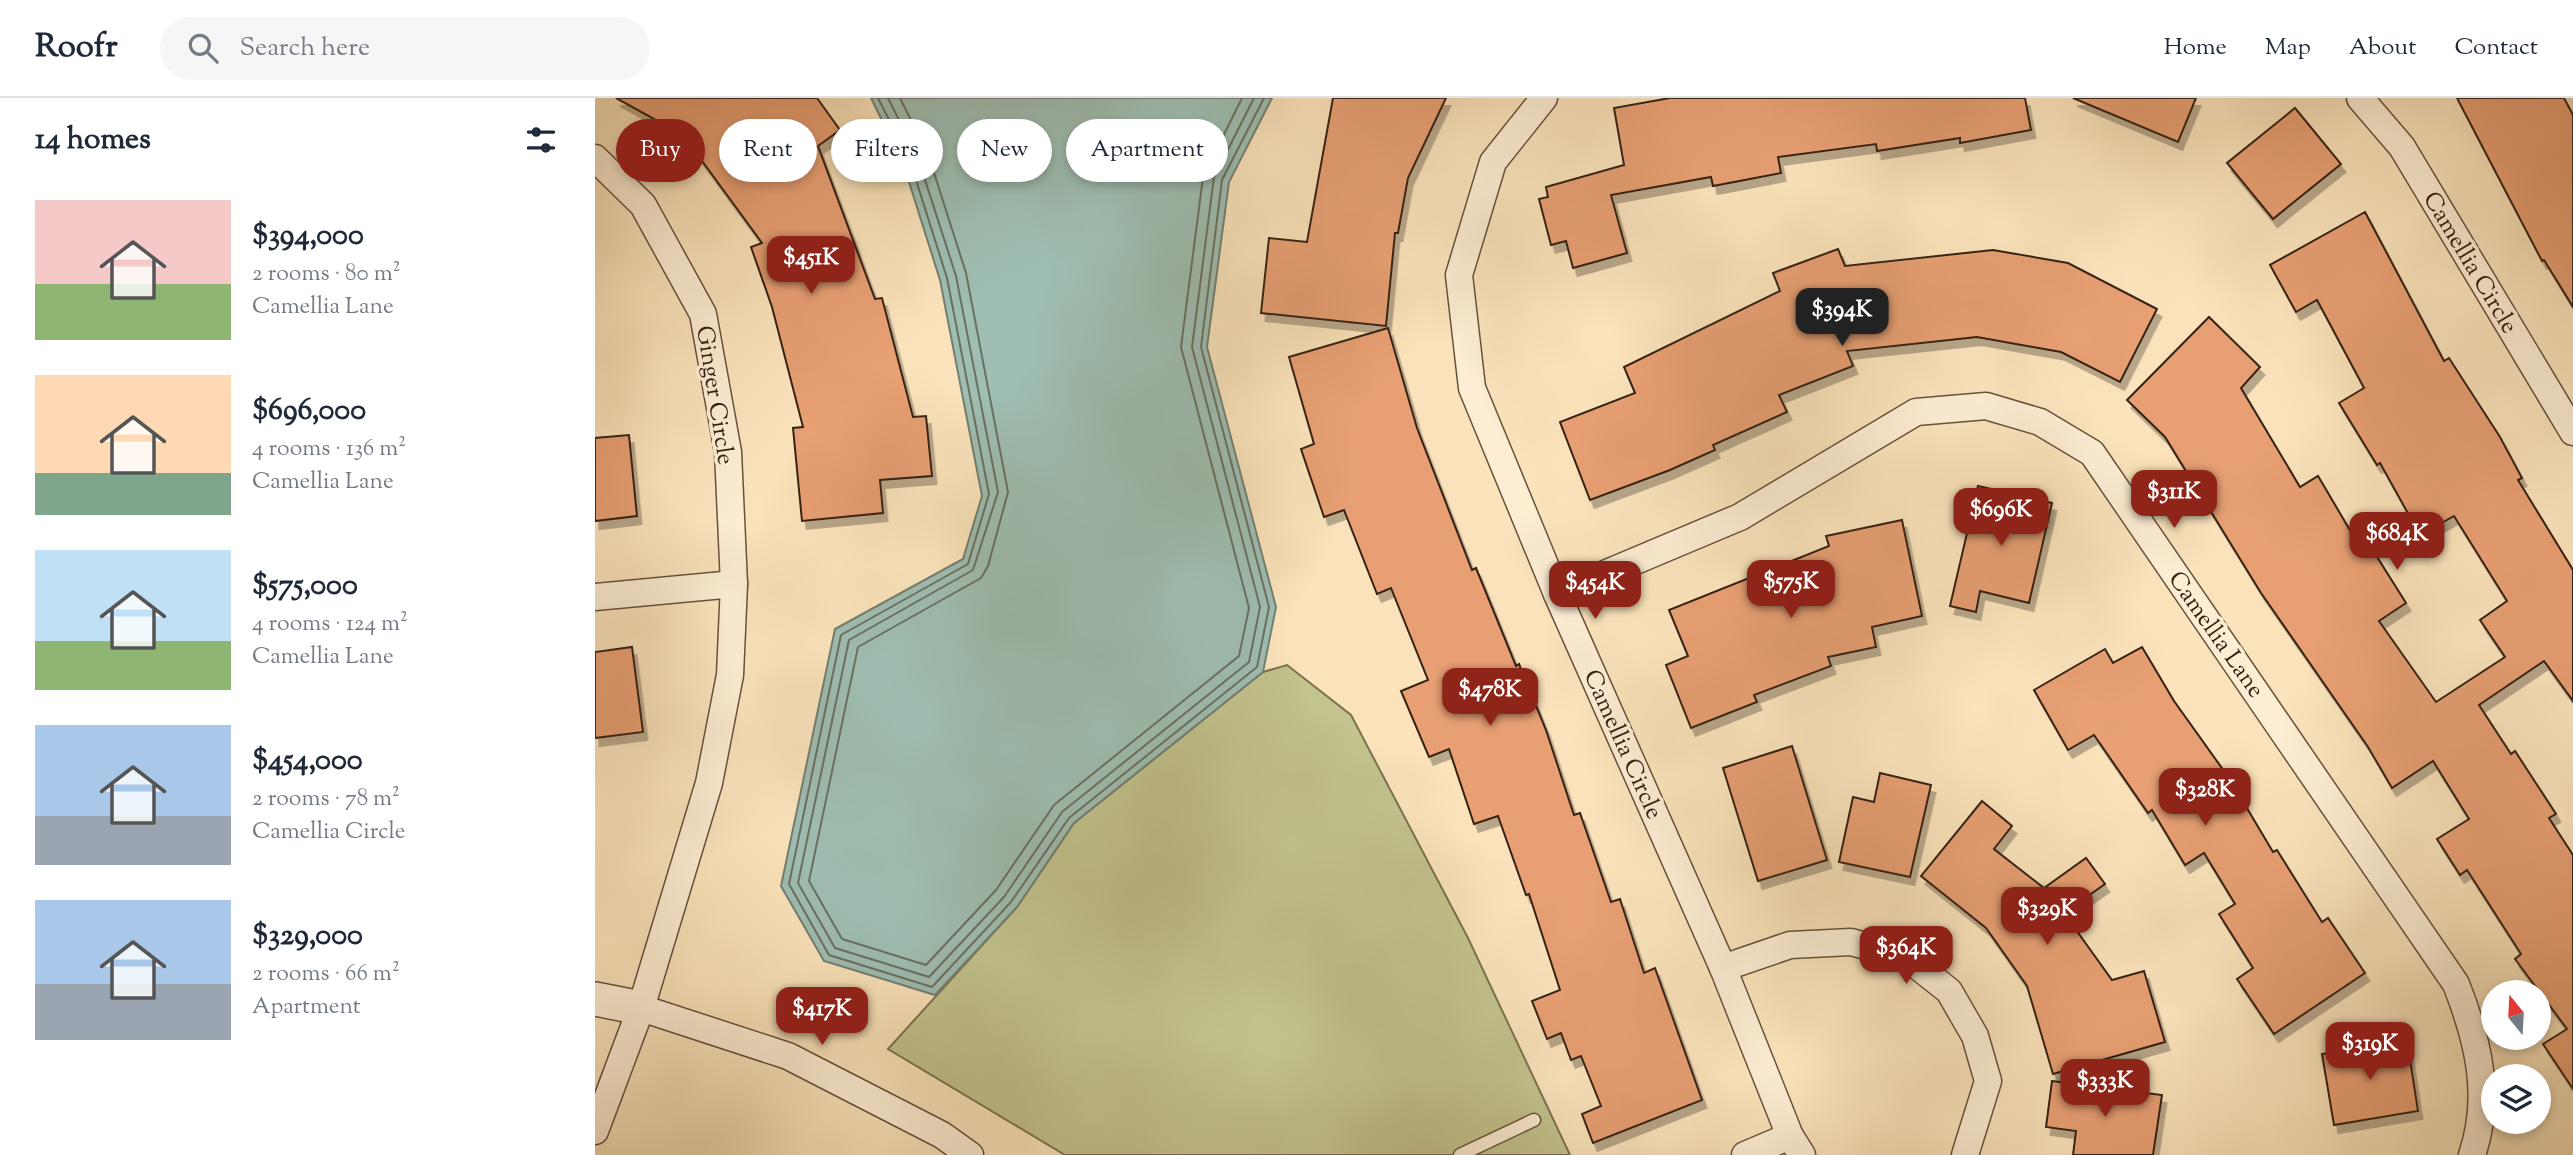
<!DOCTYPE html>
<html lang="en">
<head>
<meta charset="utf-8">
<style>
  :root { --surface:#fff; --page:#f6f6f7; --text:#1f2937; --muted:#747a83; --line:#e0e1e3; --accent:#8f2418 }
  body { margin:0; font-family:"Sorts Mill Goudy",serif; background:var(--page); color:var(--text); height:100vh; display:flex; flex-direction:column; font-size:26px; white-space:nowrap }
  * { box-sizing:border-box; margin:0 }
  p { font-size:23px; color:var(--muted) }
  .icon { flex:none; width:38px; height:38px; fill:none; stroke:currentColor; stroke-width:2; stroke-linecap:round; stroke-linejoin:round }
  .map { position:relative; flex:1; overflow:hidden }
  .side { display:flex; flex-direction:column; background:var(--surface); width:595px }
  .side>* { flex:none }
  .top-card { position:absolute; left:21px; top:21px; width:665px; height:63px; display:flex; gap:14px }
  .needle { width:46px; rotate:342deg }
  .buttons { position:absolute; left:1886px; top:882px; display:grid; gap:14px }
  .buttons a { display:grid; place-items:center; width:70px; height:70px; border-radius:50%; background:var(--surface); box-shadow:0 4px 10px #0003; font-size:35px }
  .price { position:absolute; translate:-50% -60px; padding:0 16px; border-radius:14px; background:var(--accent); color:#fff; font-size:23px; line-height:46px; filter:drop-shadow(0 2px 4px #0008) }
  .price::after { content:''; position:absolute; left:50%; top:42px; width:21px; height:16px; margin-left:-10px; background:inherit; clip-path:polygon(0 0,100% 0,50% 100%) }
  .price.current { background:#222; color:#fff }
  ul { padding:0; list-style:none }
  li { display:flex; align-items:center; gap:21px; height:175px; padding:0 35px }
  li span { display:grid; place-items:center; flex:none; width:196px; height:140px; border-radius:0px; color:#555 }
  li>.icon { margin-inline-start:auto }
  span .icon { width:84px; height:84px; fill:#fffc; stroke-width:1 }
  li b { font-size:30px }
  h2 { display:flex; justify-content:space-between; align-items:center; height:84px; padding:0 35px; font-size:30px }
  .chip { padding:0 24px; border-radius:32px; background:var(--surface); box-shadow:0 4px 10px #0003; font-size:24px; line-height:63px }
  .chip.current { background:var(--accent); color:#fff }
  header { display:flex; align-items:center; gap:42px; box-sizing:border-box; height:98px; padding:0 35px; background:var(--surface); border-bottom:2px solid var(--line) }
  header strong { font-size:33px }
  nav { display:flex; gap:38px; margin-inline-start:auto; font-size:24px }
  .search { width:490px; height:63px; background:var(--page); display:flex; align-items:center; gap:18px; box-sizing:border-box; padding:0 24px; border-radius:38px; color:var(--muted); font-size:26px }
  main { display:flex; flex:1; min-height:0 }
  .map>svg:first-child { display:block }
  .green { fill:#c2c38d; stroke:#7c7250; stroke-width:2 }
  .water { fill:#9ebeb2; stroke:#747f72; stroke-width:2 }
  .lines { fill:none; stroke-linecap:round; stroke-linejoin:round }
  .shore { stroke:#6a7062; stroke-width:2 }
  .building { fill:#e79f73; stroke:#362112; stroke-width:2; filter:url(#shadow) }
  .service-casing { stroke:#67523c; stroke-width:15 }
  .minor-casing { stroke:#67523c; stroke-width:29 }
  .tertiary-casing { stroke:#67523c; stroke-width:36 }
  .service { stroke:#fcedd3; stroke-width:12 }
  .minor { stroke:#fcedd3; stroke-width:26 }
  .tertiary { stroke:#fcedd3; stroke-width:33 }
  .labels { text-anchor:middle; stroke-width:7; stroke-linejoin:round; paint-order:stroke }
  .street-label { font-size:24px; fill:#362112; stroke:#fcedd3 }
</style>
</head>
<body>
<header>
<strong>Roofr</strong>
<div class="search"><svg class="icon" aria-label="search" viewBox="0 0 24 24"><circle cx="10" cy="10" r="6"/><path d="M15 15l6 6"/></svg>Search here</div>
<nav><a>Home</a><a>Map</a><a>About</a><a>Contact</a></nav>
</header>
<main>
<section class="side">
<h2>14 homes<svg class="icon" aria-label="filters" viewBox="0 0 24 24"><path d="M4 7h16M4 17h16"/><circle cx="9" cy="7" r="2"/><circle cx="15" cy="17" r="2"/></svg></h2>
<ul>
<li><span style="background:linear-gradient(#f6c9c9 60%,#8fb573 0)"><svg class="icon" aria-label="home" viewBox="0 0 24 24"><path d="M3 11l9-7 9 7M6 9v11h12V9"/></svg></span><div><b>$394,000</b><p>2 rooms · 80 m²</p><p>Camellia Lane</p></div></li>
<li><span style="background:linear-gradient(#ffd9b3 70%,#7fa58c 0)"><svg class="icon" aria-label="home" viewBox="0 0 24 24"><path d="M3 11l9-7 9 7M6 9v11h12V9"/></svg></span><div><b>$696,000</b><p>4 rooms · 136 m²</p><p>Camellia Lane</p></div></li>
<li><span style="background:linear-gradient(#bfe0f5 65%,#8fb573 0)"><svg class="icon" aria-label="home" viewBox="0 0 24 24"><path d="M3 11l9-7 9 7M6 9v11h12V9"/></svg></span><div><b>$575,000</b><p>4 rooms · 124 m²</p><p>Camellia Lane</p></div></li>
<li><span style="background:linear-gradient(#a9c7e8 65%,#9aa5b1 0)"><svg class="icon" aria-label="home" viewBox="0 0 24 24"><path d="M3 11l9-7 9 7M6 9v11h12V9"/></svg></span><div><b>$454,000</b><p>2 rooms · 78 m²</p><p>Camellia Circle</p></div></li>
<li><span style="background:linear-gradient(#a9c7e8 60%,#9aa5b1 0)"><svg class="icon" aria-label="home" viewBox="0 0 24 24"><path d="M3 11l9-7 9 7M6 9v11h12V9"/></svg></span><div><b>$329,000</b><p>2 rooms · 66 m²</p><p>Apartment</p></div></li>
</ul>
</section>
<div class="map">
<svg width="1978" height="1057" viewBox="0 0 1978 1057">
  <defs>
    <filter id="shadow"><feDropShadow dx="4.5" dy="8" stdDeviation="0" flood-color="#0004"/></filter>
  </defs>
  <rect width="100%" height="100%" fill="#fae3bb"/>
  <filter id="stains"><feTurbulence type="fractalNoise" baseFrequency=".00286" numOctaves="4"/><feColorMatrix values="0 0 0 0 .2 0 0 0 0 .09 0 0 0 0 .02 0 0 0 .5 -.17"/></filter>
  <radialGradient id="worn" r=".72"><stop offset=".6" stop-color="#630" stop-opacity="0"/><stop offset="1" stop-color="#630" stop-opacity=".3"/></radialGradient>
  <polygon class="green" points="692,567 756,617 873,840 975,1057 470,1057 293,951 422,809 479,725 668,574"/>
  <polygon class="water" points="276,0 677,0 634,84 612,249 681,509 668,574 479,725 422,809 340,897 229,863 186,788 240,531 368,461 387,398 345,182 308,65"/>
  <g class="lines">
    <g class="shore">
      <polyline points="283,0 315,63 352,180 394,396 373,466 246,537 194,786 234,857 337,889 416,804 474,720 662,569 674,509 606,249 627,82 669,0"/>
      <polyline points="293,0 323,60 361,178 403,394 378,472 254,542 203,785 240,850 334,879 409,799 467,714 654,564 665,509 597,249 619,79 659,0"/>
      <polyline points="305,0 333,56 371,175 413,394 393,468 386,480 263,549 214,783 247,841 331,867 401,792 459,707 644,558 654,510 586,249 608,79 647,0"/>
    </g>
  </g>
  <g class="building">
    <polygon points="21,0 222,0 245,32 223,48 280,201 287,200 318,319 331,318 337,378 285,382 288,415 207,423 198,330 208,329 177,209 156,149 167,145 88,37"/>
    <polygon points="738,0 851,0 813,80 803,135 800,135 791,228 666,215 674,140 712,144"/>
    <polygon points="1075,0 1430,0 1436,32 1365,45 1365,40 1282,53 1281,46 1183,59 1186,75 1118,88 1116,79 1016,97 1032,155 978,170 971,143 956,147 944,101 953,99 951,89 1029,67 1019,10"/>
    <polygon points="1478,0 1601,0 1583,44"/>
    <polygon points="1862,0 1969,0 1978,17 1978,209 1949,162 1947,163"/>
    <polygon points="1700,10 1746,66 1678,121 1632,65"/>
    <polygon points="1770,114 1849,263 1854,260 1905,339 1927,380 1923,382 1978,472 1978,603 1949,563 1884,607 1916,656 1920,653 1961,716 1954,720 1978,757 1978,991 1948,946 1972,931 1920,861 1926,856 1872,772 1865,777 1842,741 1874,721 1838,663 1797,690 1773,649 1666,495 1570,339 1532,302 1614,219 1665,269 1646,290 1705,389 1723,378 1769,456 1777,451 1811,505 1784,523 1841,604 1910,559 1885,522 1912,503 1859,418 1825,437 1785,365 1782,367 1744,305 1769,290 1722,202 1701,214 1675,167"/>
    <polygon points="1243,151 1250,168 1398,152 1473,165 1562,211 1525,284 1466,254 1382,239 1252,253 1258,268 1184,297 1192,314 1118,347 1120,352 1075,372 995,402 965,324 1040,295 1029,269 1185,193 1178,175"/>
    <polygon points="793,230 822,330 877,472 881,470 921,568 924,566 951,632 979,717 985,715 1016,804 1025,801 1049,875 1060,870 1107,1002 998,1045 987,1016 1006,1008 986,958 976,962 966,935 952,941 937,903 965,892 934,796 931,797 903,718 879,726 854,651 834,659 806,593 833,582 796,490 782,496 749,412 729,419 706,351 719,346 694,259"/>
    <polygon points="34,337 42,418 0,423 0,340"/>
    <polygon points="1383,388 1457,405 1434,505 1385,493 1381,514 1355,508"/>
    <polygon points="1307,422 1327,518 1277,529 1281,549 1233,559 1236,568 1159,597 1162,604 1096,630 1071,567 1093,558 1074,512 1234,448 1231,438"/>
    <polygon points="37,549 48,634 0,640 0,554"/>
    <polygon points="1547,549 1579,603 1634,680 1678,754 1682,752 1727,824 1733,820 1770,875 1679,936 1642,881 1658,870 1624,816 1640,806 1609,755 1590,767 1557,712 1553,715 1499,637 1473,652 1439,592 1510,551 1518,565"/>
    <polygon points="1197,648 1232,762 1163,783 1128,670"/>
    <polygon points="1285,675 1336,687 1315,779 1244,764 1258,699 1279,704"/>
    <polygon points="1387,703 1417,728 1399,751 1449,790 1491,760 1510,786 1469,815 1517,882 1549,873 1570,944 1458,976 1432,888 1391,830 1326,778"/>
    <polygon points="1812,942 1823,1013 1739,1027 1727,956"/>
    <polygon points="1457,983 1567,997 1558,1057 1478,1057 1481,1033 1451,1029"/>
  </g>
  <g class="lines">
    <defs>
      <polyline id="service" points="865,1057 939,1022"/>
      <g id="minor">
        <polyline points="949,0 898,64 864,177 877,290 962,496 1128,870 1195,1038 1207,1057"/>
        <polyline points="1765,0 1807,49 1978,334"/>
        <polyline points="0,60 48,107 108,216 133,354 139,486 135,577 114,685 46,910 0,1033"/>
        <path d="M962,496L1145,419L1321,314L1391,308L1445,324L1497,355L1861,886C1883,942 1897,998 1877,1057"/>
        <polyline points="0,499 139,486"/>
        <polyline points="1128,870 1195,847 1256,844 1311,859 1354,893 1380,938 1393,983 1370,1057"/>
        <polyline points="46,910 193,958 347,1037 375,1057"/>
        <polyline points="1150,1057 1195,1038"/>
      </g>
      <polyline id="tertiary" points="0,901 46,910"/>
    </defs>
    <use href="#service" class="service-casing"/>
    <use href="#minor" class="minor-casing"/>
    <use href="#tertiary" class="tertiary-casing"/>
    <use href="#service" class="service"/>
    <use href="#minor" class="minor"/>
    <use href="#tertiary" class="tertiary"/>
  </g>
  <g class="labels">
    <g class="street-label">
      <text transform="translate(1876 164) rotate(59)" y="8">Camellia Circle</text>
      <text transform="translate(121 297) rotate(81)" y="8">Ginger Circle</text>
      <text transform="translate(1622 536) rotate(55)" y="8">Camellia Lane</text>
      <text transform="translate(1029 646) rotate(66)" y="8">Camellia Circle</text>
    </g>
  </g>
  <rect width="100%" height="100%" filter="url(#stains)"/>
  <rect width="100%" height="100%" fill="url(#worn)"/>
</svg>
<div class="buttons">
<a><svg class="needle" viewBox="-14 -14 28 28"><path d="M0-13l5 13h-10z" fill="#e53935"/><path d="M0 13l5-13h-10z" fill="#747a83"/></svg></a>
<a><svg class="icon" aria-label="layers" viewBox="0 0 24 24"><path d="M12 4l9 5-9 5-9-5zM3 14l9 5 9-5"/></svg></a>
</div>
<b class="price" style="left:216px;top:198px">$451K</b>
<b class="price current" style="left:1247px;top:250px">$394K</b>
<b class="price" style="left:1579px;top:432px">$311K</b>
<b class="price" style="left:1406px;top:450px">$696K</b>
<b class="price" style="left:1802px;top:474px">$684K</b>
<b class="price" style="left:1196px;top:522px">$575K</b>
<b class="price" style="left:1000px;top:523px">$454K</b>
<b class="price" style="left:895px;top:630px">$478K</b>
<b class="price" style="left:1610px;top:730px">$328K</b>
<b class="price" style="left:1452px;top:849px">$329K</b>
<b class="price" style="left:1311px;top:888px">$364K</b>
<b class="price" style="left:227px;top:949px">$417K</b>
<b class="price" style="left:1775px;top:984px">$319K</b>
<b class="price" style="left:1510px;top:1021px">$333K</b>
<div class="top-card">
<a class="chip current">Buy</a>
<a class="chip">Rent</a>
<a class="chip">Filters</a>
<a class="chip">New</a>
<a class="chip">Apartment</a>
</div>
</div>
</main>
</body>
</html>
